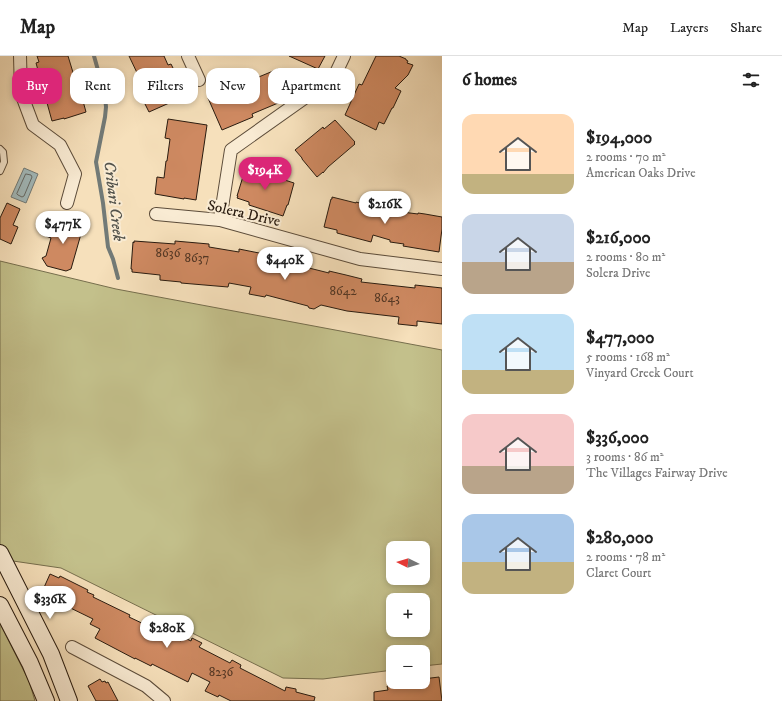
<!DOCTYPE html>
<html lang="en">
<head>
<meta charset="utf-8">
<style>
  :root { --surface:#fff; --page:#f6f6f6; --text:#222; --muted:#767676; --line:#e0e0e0; --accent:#db2777 }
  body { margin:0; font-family:"IM FELL DW Pica",serif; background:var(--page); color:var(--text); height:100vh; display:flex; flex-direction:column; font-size:15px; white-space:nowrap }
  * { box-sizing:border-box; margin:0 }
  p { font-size:13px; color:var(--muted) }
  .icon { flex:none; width:22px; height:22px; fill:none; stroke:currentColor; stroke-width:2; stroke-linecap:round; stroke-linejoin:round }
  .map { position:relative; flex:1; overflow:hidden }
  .panel { display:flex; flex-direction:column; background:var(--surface); width:340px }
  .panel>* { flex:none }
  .banner { position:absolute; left:12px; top:12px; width:370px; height:36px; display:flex; gap:8px }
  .needle { width:26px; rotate:275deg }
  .buttons { position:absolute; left:386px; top:485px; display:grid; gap:8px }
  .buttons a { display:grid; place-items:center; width:44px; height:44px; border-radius:8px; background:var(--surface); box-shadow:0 2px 6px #0003; font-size:20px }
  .price { position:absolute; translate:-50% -34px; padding:0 9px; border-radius:14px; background:#fff; color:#222; font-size:13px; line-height:26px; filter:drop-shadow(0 1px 2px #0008) }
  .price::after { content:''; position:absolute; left:50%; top:24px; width:12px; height:9px; margin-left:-6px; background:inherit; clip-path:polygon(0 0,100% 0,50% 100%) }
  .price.on { background:var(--accent); color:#fff }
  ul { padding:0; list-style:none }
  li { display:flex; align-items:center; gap:12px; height:100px; padding:0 20px }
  li span { display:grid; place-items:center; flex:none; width:112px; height:80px; border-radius:12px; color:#555 }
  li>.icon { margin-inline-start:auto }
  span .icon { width:48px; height:48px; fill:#fffc; stroke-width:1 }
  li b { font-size:17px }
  h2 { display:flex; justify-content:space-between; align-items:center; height:48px; padding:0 20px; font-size:17px }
  .tag { padding:0 14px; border-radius:12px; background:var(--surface); box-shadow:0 2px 6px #0003; font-size:14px; line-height:36px }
  .tag.on { background:var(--accent); color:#fff }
  header { display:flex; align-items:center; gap:24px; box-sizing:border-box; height:56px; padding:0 20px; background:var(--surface); border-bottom:1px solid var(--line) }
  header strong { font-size:19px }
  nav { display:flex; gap:22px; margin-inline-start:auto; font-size:14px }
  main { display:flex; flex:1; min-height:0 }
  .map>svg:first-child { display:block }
  .green { fill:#c3c08b; stroke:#766e4d; fill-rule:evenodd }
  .water { fill:#a2babc; stroke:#727a77 }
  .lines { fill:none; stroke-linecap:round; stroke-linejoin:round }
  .shore { stroke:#666a66; stroke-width:1 }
  .stream { stroke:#727a77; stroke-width:4 }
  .building { fill:#ce8961; stroke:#291b0f }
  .lane-casing { stroke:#5c4c3a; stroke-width:8 }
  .street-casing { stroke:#5c4c3a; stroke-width:14 }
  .secondary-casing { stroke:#291b0f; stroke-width:18 }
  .lane { stroke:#f9ebd3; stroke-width:6 }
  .street { stroke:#f9ebd3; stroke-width:12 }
  .secondary { stroke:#f9ebd3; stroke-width:16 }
  .labels { text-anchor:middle; stroke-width:4; stroke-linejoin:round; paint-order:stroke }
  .number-label { font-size:13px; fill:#523624 }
  .street-label { font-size:15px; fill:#291b0f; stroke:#f9ebd3 }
  .water-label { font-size:16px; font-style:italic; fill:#53534c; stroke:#f9ebd3 }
</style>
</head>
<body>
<header>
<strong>Map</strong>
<nav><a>Map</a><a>Layers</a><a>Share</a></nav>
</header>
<main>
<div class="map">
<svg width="442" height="645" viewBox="0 0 442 645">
  <rect width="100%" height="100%" fill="#f6e0bb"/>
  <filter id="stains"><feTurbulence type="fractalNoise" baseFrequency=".005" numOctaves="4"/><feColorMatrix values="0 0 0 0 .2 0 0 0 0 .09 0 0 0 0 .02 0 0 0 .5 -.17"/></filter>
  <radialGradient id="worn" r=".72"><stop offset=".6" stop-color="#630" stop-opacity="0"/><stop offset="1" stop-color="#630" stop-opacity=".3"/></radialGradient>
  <g class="green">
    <path d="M0,205L116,233L442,294V608L423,610V596H393V614L323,623L283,622L61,512L13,505L0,513ZM393,492H423V522H393ZM393,544H423V574H393Z"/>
    <polygon points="0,568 29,625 35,645 0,645"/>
  </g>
  <polygon class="water" points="24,112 38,118 26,147 11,141"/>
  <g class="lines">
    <polygon class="shore" points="26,118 31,119 32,121 24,140 22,141 18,139 17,138"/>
    <polyline class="stream" points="94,0 103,32 105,40 106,51 105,61 96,106 103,147 108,191 113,203 118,222"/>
  </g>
  <g class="building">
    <polygon points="37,0 68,0 75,23 77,23 86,56 64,63 64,62 52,65 36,7 39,6"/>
    <polygon points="129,0 164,0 168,9 171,8 186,38 176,43 176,44 149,56 142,42 147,39 139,23 140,23"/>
    <polygon points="289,0 325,0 318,13"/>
    <polygon points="376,0 399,0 406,3 406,4 408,5 407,7 413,9 408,19 395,32 401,35 393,52 392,52 384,68 379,66 376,74 345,59 359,28 362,29"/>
    <polygon points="278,13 290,39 289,40 290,42 252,58 253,61 222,74 208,42"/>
    <polygon points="168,63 207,69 196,144 184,142 184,143 155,138 157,121 164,122 166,105 167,105 170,83 165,82"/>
    <polygon points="335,64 355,86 354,87 355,88 328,111 323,117 323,116 317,121 302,103 302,102 295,94 323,71 324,73"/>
    <polygon points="255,111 267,115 266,118 294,127 288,149 287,149 283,160 249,149 249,146 237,142 238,140 237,140 245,114 246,115 247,113 254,115"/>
    <polygon points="332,141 356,147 356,146 363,148 394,156 394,155 418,158 418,157 425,158 442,161 442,173 439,196 403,190 404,188 390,186 390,184 373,179 371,186 337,177 337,174 324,171 331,143 332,143"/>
    <polygon points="7,147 20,153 13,169 18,171 11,188 0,183 0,162"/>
    <polygon points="58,164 69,167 69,165 79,168 78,170 83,171 71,213 66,215 47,210 42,202 46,200 51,182 46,180 50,166 56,168"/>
    <polygon points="134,185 175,188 175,185 209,188 209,191 239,196 239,193 274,200 273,203 329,217 329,215 346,219 362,223 361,226 415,232 415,229 442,232 442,268 417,265 417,270 398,268 399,261 347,255 321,249 314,253 309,252 308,250 266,239 265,241 249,238 251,231 229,227 228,231 181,227 181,226 160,224 160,219 132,216 132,213 131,213 133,186 134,187"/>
    <polygon points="50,518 59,522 60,520 88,534 87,536 94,539 93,541 130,559 129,561 148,570 150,566 160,572 159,574 181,585 183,581 191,585 192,582 202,587 199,591 230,607 232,604 241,609 240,612 285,635 286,631 296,633 296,636 315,641 314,645 231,645 219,639 218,641 205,635 210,626 192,617 188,626 152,608 151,610 135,602 135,603 95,582 100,573 90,568 93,563 48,541 49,539 42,536"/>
    <polygon points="439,621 442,645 374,645 374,636 388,634 387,630 408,628 407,626 423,626 423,623"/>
    <polygon points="100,623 102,626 105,625 106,627 108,626 118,645 96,645 88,630"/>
  </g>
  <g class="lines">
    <defs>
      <polyline id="lane" points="0,93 3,96 4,106 0,115"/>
      <g id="street">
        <polyline points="20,0 21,37 33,69 60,89 75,118 67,147"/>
        <polyline points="188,0 199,24"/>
        <polyline points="156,158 220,164 360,203 442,213"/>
        <polyline points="220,164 231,94 334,21 344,0"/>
        <polyline points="72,591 146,630 164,645"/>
      </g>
      <g id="secondary">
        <polyline points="0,497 51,598 69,645"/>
        <polyline points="0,549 30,607 46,645"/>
      </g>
    </defs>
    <use href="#lane" class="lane-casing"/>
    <use href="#street" class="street-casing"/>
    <use href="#secondary" class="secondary-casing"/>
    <use href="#lane" class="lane"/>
    <use href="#street" class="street"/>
    <use href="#secondary" class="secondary"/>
  </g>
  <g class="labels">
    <g class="number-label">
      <text x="168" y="201">8636</text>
      <text x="197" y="206">8637</text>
      <text x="343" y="239">8642</text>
      <text x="387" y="246">8643</text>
      <text x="221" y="620">8236</text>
    </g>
    <g class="street-label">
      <text transform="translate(244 157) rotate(13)" y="5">Solera Drive</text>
    </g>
    <g class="water-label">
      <text transform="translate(115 145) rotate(83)" y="6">Cribari Creek</text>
    </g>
  </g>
  <rect width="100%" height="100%" filter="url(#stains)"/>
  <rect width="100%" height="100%" fill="url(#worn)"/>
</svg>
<div class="buttons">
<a><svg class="needle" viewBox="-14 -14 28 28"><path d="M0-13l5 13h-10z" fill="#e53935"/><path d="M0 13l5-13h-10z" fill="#767676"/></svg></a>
<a>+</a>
<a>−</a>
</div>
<b class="price on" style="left:265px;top:135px">$194K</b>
<b class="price" style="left:385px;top:169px">$216K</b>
<b class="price" style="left:63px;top:189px">$477K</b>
<b class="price" style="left:285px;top:225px">$440K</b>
<b class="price" style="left:50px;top:564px">$336K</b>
<b class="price" style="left:167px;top:593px">$280K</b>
<div class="banner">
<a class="tag on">Buy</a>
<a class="tag">Rent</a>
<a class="tag">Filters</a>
<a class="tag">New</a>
<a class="tag">Apartment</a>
</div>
</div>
<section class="panel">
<h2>6 homes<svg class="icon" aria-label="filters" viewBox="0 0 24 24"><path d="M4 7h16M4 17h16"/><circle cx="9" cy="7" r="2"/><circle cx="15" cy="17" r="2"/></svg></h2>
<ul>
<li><span style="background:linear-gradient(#ffd9b3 75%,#c2b280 0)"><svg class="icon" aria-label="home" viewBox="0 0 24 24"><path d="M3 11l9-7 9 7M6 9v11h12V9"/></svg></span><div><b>$194,000</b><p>2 rooms · 70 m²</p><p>American Oaks Drive</p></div></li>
<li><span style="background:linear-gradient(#c9d6e8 60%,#b9a48a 0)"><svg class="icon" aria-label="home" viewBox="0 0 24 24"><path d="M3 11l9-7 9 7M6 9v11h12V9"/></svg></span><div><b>$216,000</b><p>2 rooms · 80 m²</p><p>Solera Drive</p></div></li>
<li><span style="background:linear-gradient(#bfe0f5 70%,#c2b280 0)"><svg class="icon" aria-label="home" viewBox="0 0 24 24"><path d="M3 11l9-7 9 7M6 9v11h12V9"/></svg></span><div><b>$477,000</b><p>5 rooms · 168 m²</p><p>Vinyard Creek Court</p></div></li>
<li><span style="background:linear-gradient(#f6c9c9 65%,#b9a48a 0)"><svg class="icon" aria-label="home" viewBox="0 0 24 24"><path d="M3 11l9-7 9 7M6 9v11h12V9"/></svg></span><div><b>$336,000</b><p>3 rooms · 86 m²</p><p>The Villages Fairway Drive</p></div></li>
<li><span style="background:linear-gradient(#a9c7e8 60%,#c2b280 0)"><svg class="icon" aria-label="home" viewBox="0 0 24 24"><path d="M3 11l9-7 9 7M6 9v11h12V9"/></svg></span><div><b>$280,000</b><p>2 rooms · 78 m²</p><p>Claret Court</p></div></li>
</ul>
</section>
</main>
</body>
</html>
